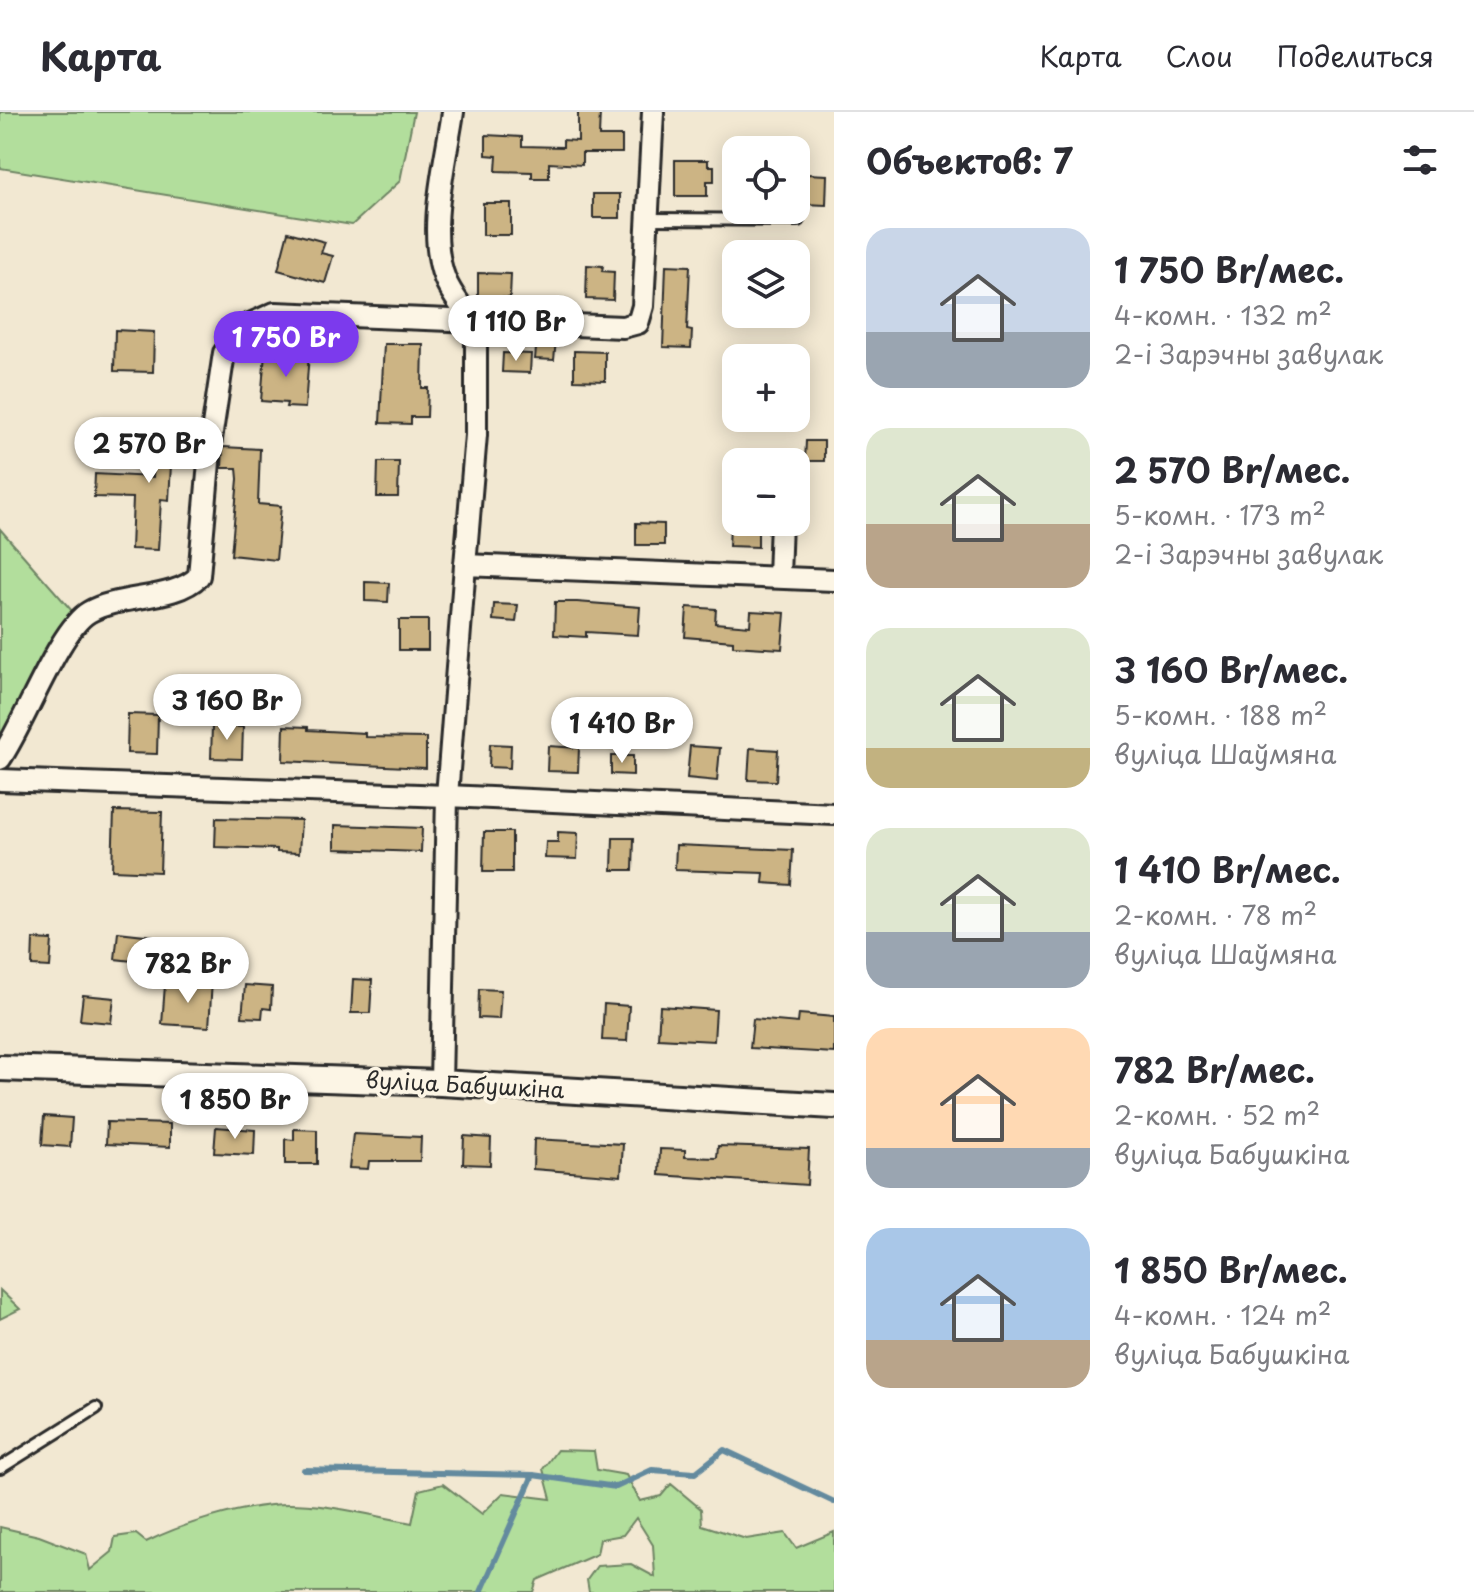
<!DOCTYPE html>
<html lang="ru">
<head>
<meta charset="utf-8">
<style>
  :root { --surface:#fff; --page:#f7f7f7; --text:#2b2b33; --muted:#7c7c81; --line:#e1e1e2; --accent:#7c3aed }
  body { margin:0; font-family:"Playpen Sans",sans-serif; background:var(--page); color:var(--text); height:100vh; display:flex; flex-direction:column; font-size:30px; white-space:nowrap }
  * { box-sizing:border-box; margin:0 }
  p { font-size:26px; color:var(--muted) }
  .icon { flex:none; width:44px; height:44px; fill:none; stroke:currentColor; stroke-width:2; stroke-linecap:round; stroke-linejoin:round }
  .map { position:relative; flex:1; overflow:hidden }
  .details { display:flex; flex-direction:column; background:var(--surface); width:640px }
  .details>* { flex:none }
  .tools { position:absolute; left:722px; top:24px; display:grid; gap:16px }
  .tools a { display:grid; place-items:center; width:88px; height:88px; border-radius:16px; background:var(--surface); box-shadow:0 4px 20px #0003; font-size:40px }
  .price { position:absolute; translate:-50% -68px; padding:0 18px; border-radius:28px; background:#fff; color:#222; font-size:26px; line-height:52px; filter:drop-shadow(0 2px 4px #0008) }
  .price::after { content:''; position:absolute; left:50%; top:48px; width:24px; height:18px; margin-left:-12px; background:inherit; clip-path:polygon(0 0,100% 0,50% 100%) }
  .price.current { background:var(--accent); color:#fff }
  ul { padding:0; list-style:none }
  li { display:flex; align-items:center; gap:24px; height:200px; padding:0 32px }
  li span { display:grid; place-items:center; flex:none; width:224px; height:160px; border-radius:24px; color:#555 }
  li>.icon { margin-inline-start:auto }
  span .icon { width:96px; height:96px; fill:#fffc; stroke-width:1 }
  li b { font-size:34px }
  h2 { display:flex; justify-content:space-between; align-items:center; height:96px; padding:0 32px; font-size:34px }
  header { display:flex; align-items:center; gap:48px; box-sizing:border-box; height:112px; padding:0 40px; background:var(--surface); border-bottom:2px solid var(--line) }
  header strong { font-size:38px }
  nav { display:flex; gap:44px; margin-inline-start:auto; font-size:28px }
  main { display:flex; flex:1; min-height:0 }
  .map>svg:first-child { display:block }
  .green { fill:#b2de9c; stroke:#6e8464; stroke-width:2 }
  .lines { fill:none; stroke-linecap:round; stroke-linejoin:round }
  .stream { stroke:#648a9e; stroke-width:6 }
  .building { fill:#ccb484; stroke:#2b2b2b; stroke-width:2 }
  .service-casing { stroke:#2b2b2b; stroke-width:16 }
  .minor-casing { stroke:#2b2b2b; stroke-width:26 }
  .tertiary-casing { stroke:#2b2b2b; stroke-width:30 }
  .service { stroke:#fcf5e5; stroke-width:10 }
  .minor { stroke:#fcf5e5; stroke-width:20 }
  .tertiary { stroke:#fcf5e5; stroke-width:24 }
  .labels { text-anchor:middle; stroke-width:7; stroke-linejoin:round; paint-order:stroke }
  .street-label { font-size:22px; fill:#2b2b2b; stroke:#fcf5e5 }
</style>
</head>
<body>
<header>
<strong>Карта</strong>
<nav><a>Карта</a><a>Слои</a><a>Поделиться</a></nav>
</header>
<main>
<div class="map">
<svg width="834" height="1480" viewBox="0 0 834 1480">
  <rect width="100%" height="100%" fill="#f2e8d2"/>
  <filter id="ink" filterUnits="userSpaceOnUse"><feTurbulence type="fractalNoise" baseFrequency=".0125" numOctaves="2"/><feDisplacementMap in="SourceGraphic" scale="16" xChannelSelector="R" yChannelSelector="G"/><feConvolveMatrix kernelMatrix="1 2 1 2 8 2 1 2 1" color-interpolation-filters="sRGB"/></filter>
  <g filter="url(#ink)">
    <g class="green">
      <polygon points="0,0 414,0 400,69 352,113 0,56"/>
      <polygon points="0,417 73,500 59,515 9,623 0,637"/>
      <polygon points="0,1178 20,1197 0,1207"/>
      <path d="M557,1338L594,1339L597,1358L626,1363L640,1389L661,1384L671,1372L701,1397L702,1413L746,1427L785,1421L796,1436L834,1420V1480H589L587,1468L597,1454L631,1452L655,1465L653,1433L636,1406L623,1423L600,1427L597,1442L537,1468L533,1480H0V1415L39,1424L86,1442L90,1458L112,1440L115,1425L136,1422L146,1430C180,1413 232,1397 271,1393C314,1388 369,1403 412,1411L419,1378L443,1372L482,1402L503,1381L551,1387L543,1357Z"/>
    </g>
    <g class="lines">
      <g class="stream">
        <polyline points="304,1358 533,1363 616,1375 652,1358 695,1361 724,1338 834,1390"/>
        <polyline points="481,1480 533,1363"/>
      </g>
    </g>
    <g class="building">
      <polygon points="578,0 600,0 599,24 622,24 622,41 582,41 582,53 549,51 549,66 532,66 532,60 496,59 497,44 486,43 486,23 522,25 522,34 563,35 563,28 578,29"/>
      <polygon points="675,48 708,48 708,54 714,54 714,69 707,69 707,84 675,84"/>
      <polygon points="806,62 827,63 826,93 805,92"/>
      <rect x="593" y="82" width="27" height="24"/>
      <rect x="483" y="91" width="28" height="32"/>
      <polygon points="288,120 325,130 321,141 333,144 325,171 278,158"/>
      <polygon points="587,153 603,154 602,159 614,160 613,188 586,187"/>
      <polygon points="666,153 690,154 687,218 692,219 691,236 663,235"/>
      <polygon points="478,161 511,162 510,186 478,185"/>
      <polygon points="115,218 154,220 153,260 114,259"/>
      <polygon points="537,226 556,228 554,248 535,247"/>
      <polygon points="384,232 423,232 422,276 428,276 427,305 411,305 411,312 380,311"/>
      <polygon points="574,239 605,240 605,269 574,268"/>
      <polygon points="293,240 309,241 305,296 286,295 287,291 261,289 265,241 293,243"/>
      <polygon points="503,241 531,242 530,261 502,260"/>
      <polygon points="157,311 193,314 191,342 181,341 180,354 171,353 169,388 161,387 158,438 131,437 133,386 94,385 95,362 153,365"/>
      <polygon points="806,329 824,329 824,349 805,349"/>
      <polygon points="223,335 260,337 258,392 281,394 276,448 231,443 238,367 237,356 222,356"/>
      <polygon points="378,350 399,350 398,385 377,385"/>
      <polygon points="636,411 664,412 664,433 636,433"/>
      <polygon points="730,414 758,415 758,435 729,434"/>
      <polygon points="365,470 389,471 388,490 365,489"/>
      <polygon points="555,490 577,490 640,495 638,523 586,520 586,525 554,523"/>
      <polygon points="494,492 518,493 516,510 493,508"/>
      <polygon points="687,495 716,497 715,511 750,514 751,499 785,501 782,537 733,534 733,529 685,525"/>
      <rect x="399" y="508" width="29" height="30"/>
      <polygon points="128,602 158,603 157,642 127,641"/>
      <polygon points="212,614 243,615 242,647 211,646"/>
      <polygon points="284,614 308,615 308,618 365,621 365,625 426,626 426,656 283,649"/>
      <polygon points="490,632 511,633 510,656 489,655"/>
      <polygon points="548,634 579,636 578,660 547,659"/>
      <polygon points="690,634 720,636 717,669 687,666"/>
      <polygon points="750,636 778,638 776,669 748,668"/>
      <polygon points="611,644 633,644 633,663 611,662"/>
      <polygon points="114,699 162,700 160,760 112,758"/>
      <polygon points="216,706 301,708 299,741 277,740 277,737 215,735"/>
      <polygon points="335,713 422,716 421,740 335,737"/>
      <polygon points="484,720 512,720 512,760 483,760"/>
      <polygon points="558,720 578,721 577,747 545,746 546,730 558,730"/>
      <polygon points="613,726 634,726 633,758 612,758"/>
      <polygon points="676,733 793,738 791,773 763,771 764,761 675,758"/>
      <polygon points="118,820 153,824 150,851 115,847"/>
      <polygon points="33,827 52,828 50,855 32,854"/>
      <polygon points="353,867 372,868 370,901 351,901"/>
      <polygon points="193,868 212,869 209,915 162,912 165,873 193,875"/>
      <polygon points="245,873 272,875 271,897 263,896 262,906 242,905"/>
      <polygon points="479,877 501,878 499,907 478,906"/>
      <polygon points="83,883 114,886 111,911 80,908"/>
      <polygon points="604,892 629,894 627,929 602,928"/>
      <polygon points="660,894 716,898 714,929 658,926"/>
      <polygon points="799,902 834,905 834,941 750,936 753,907 798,911"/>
      <polygon points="44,1004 72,1006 70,1035 42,1033"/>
      <polygon points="107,1010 170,1012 170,1035 106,1032"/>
      <polygon points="216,1015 255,1018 254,1043 214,1041"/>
      <polygon points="294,1017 317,1018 317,1052 285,1052 285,1027 294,1028"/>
      <polygon points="353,1022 421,1025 420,1049 369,1049 368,1057 349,1056"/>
      <polygon points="464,1024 491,1026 490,1053 463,1052"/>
      <polygon points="534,1027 623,1032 621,1064 533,1057"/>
      <polygon points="718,1034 809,1037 807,1073 659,1063 660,1037 685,1038 685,1045 717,1046"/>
    </g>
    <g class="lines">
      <defs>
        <g id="service">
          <polyline points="649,107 798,108"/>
          <polyline points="0,1356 96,1296"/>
        </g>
        <g id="minor">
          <path d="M453,0C446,49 426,120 445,167C453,187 469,201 476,221V323L465,453"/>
          <polyline points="779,464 781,410"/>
          <path d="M0,647C24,613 59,517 89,500C120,482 175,489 199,464L211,327L224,241L248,213L275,201L623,215L638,211L643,194L653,0"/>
          <polyline points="0,668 447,684 834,702"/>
          <polyline points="441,971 447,684 465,453 834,468"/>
        </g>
        <polyline id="tertiary" points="0,956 441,971 834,994"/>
      </defs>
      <use href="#service" class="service-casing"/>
      <use href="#minor" class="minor-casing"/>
      <use href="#tertiary" class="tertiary-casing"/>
      <use href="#service" class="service"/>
      <use href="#minor" class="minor"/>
      <use href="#tertiary" class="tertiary"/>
    </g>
  </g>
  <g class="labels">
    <g class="street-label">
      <text transform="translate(465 973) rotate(3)" y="8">вуліца Бабушкіна</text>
    </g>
  </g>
</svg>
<div class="tools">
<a><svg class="icon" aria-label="locate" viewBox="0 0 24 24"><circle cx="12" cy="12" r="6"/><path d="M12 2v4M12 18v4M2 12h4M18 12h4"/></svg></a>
<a><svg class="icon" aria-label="layers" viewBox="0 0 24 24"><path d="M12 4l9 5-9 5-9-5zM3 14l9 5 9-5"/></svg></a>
<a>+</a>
<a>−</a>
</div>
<b class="price" style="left:516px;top:251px">1 110 Br</b>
<b class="price current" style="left:286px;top:267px">1 750 Br</b>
<b class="price" style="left:149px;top:373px">2 570 Br</b>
<b class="price" style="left:227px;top:630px">3 160 Br</b>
<b class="price" style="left:622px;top:653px">1 410 Br</b>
<b class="price" style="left:188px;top:893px">782 Br</b>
<b class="price" style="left:235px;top:1029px">1 850 Br</b>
</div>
<section class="details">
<h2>Объектов: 7<svg class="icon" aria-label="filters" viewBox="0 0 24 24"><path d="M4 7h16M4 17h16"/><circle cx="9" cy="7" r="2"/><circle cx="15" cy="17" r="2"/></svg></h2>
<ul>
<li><span style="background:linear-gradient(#c9d6e8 65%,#9aa5b1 0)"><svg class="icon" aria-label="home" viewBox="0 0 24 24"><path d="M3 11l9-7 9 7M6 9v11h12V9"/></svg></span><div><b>1 750 Br/мес.</b><p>4-комн. · 132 m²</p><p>2-і Зарэчны завулак</p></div></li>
<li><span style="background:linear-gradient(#dfe7d0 60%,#b9a48a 0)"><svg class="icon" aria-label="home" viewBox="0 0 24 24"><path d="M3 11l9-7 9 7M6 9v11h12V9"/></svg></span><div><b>2 570 Br/мес.</b><p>5-комн. · 173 m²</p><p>2-і Зарэчны завулак</p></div></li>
<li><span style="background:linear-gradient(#dfe7d0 75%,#c2b280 0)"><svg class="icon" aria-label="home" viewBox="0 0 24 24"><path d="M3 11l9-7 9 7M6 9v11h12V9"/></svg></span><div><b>3 160 Br/мес.</b><p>5-комн. · 188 m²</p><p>вуліца Шаўмяна</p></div></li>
<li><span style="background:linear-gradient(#dfe7d0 65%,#9aa5b1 0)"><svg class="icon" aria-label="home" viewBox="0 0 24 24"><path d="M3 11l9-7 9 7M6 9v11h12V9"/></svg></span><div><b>1 410 Br/мес.</b><p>2-комн. · 78 m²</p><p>вуліца Шаўмяна</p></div></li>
<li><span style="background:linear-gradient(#ffd9b3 75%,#9aa5b1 0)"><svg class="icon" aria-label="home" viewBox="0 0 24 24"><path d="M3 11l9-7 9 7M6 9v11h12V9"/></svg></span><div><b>782 Br/мес.</b><p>2-комн. · 52 m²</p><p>вуліца Бабушкіна</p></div></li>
<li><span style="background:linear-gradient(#a9c7e8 70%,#b9a48a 0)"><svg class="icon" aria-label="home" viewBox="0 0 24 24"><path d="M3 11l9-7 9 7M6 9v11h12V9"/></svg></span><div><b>1 850 Br/мес.</b><p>4-комн. · 124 m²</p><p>вуліца Бабушкіна</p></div></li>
</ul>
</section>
</main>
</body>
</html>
